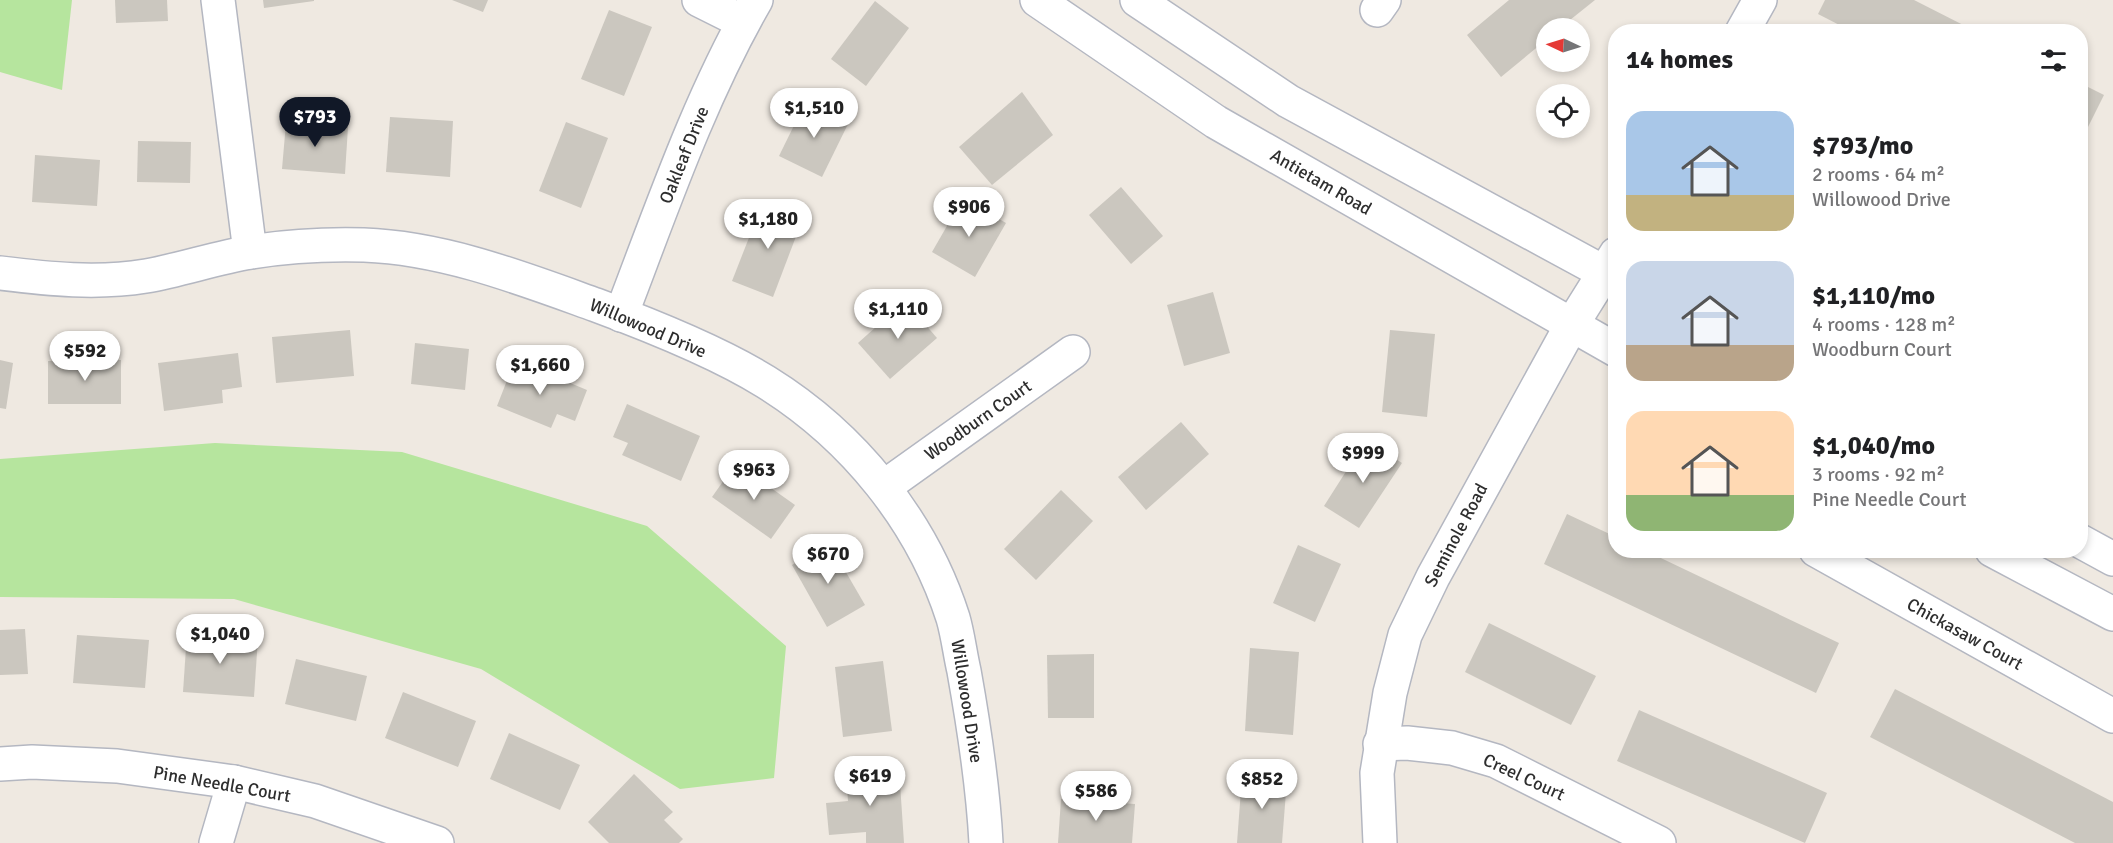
<!DOCTYPE html>
<html lang="en">
<head>
<meta charset="utf-8">
<style>
  :root { --surface:#fff; --page:#f6f6f6; --text:#202124; --muted:#757577; --accent:#111827 }
  body { margin:0; font-family:Signika,sans-serif; background:var(--page); color:var(--text); height:100vh; display:flex; flex-direction:column; font-size:22px; white-space:nowrap }
  * { box-sizing:border-box; margin:0 }
  p { font-size:20px; color:var(--muted) }
  .icon { flex:none; width:33px; height:33px; fill:none; stroke:currentColor; stroke-width:2; stroke-linecap:round; stroke-linejoin:round }
  .map { position:relative; flex:1; overflow:hidden }
  .drawer { position:absolute; left:1608px; top:24px; width:480px; height:534px; display:flex; flex-direction:column; background:var(--surface); border-radius:24px; box-shadow:0 3px 9px #0003 }
  .drawer>* { flex:none }
  .needle { width:39px; rotate:274deg }
  .controls { position:absolute; left:1536px; top:18px; display:grid; gap:12px }
  .controls a { display:grid; place-items:center; width:54px; height:54px; border-radius:50%; background:var(--surface); box-shadow:0 3px 9px #0003; font-size:30px }
  .price { position:absolute; translate:-50% -51px; padding:0 14px; border-radius:21px; background:#fff; color:#222; font-size:20px; line-height:39px; filter:drop-shadow(0 2px 3px #0008) }
  .price::after { content:''; position:absolute; left:50%; top:36px; width:18px; height:14px; margin-left:-9px; background:inherit; clip-path:polygon(0 0,100% 0,50% 100%) }
  .price.active { background:var(--accent); color:#fff }
  ul { padding:0; list-style:none }
  li { display:flex; align-items:center; gap:18px; height:150px; padding:0 18px }
  li span { display:grid; place-items:center; flex:none; width:168px; height:120px; border-radius:18px; color:#555 }
  li>.icon { margin-inline-start:auto }
  span .icon { width:72px; height:72px; fill:#fffc; stroke-width:1 }
  li b { font-size:26px }
  h2 { display:flex; justify-content:space-between; align-items:center; height:72px; padding:0 18px; font-size:26px }
  .map>svg:first-child { display:block }
  .green { fill:#b6e59e }
  .building { fill:#cbc7bf }
  .lines { fill:none; stroke-linecap:round; stroke-linejoin:round }
  .minor-casing { stroke:#b4b7c1; stroke-width:36 }
  .minor { stroke:#fff; stroke-width:33 }
  .labels { text-anchor:middle; stroke-width:6; stroke-linejoin:round; paint-order:stroke }
  .street-label { font-size:18px; fill:#2e2e2e; stroke:#fff }
</style>
</head>
<body>
<div class="map">
<svg width="2113" height="843" viewBox="0 0 2113 843">
  <rect width="100%" height="100%" fill="#efe9e1"/>
  <g class="green">
    <polygon points="0,0 72,0 62,90 0,72"/>
    <polygon points="215,443 402,452 647,526 786,646 774,778 680,789 481,669 234,599 0,597 0,459"/>
  </g>
  <g class="building">
    <polygon points="115,0 167,0 168,21 116,23"/>
    <polygon points="263,0 314,0 314,1 264,8"/>
    <polygon points="452,0 488,0 483,12"/>
    <polygon points="1509,0 1595,0 1560,28 1546,28 1546,40 1501,77 1467,35"/>
    <polygon points="1825,0 1914,0 1977,32 1853,32 1818,14"/>
    <polygon points="875,1 909,28 866,86 831,59"/>
    <polygon points="609,10 652,27 624,96 581,79"/>
    <polygon points="2080,83 2104,95 2080,143"/>
    <polygon points="1022,92 1053,135 992,185 959,147"/>
    <polygon points="806,101 849,122 822,177 779,156"/>
    <polygon points="390,117 453,121 450,177 386,172"/>
    <polygon points="566,122 608,138 581,208 539,191"/>
    <polygon points="286,123 348,127 345,174 282,169"/>
    <polygon points="138,141 191,142 190,183 137,182"/>
    <polygon points="35,155 100,160 97,206 32,202"/>
    <polygon points="1121,187 1163,236 1131,264 1089,215"/>
    <polygon points="963,198 1006,223 975,277 932,252"/>
    <polygon points="763,202 803,218 773,297 732,281"/>
    <polygon points="1213,292 1230,353 1184,366 1167,305"/>
    <polygon points="905,301 937,338 890,379 858,343"/>
    <polygon points="350,330 354,376 276,383 272,337"/>
    <polygon points="1390,330 1435,334 1427,417 1382,412"/>
    <polygon points="415,343 469,349 465,390 411,384"/>
    <polygon points="238,353 242,387 222,390 223,403 164,411 158,363"/>
    <polygon points="0,360 13,363 6,409 0,408"/>
    <polygon points="121,360 121,404 48,404 48,361"/>
    <polygon points="515,360 587,390 575,421 557,414 551,428 497,406"/>
    <polygon points="627,404 700,436 681,481 622,455 628,443 613,437"/>
    <polygon points="1181,422 1209,454 1146,510 1118,477"/>
    <polygon points="1366,440 1402,463 1359,528 1324,506"/>
    <polygon points="736,463 795,505 771,539 712,497"/>
    <polygon points="1061,490 1093,521 1036,580 1004,549"/>
    <polygon points="1567,514 1616,537 1616,550 1644,550 1839,643 1816,693 1544,564"/>
    <polygon points="829,543 865,605 827,627 792,565"/>
    <polygon points="1298,545 1341,564 1315,622 1273,603"/>
    <polygon points="1489,623 1596,676 1571,725 1465,672"/>
    <polygon points="25,629 28,674 0,675 0,630"/>
    <polygon points="187,633 258,638 254,697 183,692"/>
    <polygon points="77,635 149,640 145,688 73,683"/>
    <polygon points="1250,648 1299,652 1293,735 1245,731"/>
    <polygon points="1094,654 1094,718 1048,718 1047,655"/>
    <polygon points="296,659 367,676 356,721 285,704"/>
    <polygon points="883,661 892,731 843,737 835,667"/>
    <polygon points="1895,689 2113,802 2113,843 2075,843 1870,737"/>
    <polygon points="403,692 476,721 458,767 385,738"/>
    <polygon points="1639,710 1827,793 1805,843 1617,761"/>
    <polygon points="509,733 580,765 560,810 490,779"/>
    <polygon points="899,768 904,843 866,843 866,832 829,835 826,803 848,801 846,772"/>
    <polygon points="634,774 673,812 664,820 683,839 679,843 609,843 588,822"/>
    <polygon points="1242,776 1287,779 1282,843 1237,843"/>
    <polygon points="1061,799 1135,804 1132,843 1058,843"/>
  </g>
  <g class="lines">
    <defs>
      <g id="minor">
        <polyline points="218,0 250,252"/>
        <polyline points="699,0 743,22"/>
        <polyline points="1037,0 1216,122 1616,350"/>
        <polyline points="1137,0 1288,101 1616,279"/>
        <polyline points="1377,10 1384,0"/>
        <polyline points="1742,32 1760,0"/>
        <path d="M0,273C49,279 97,284 146,276C181,270 215,258 251,252C288,246 326,244 364,245C444,248 521,278 596,305C650,325 718,352 766,382C853,436 922,521 953,618C958,635 960,654 964,671C974,727 983,785 986,843"/>
        <path d="M621,315C662,208 699,99 756,0"/>
        <polyline points="884,487 1073,352"/>
        <polyline points="2080,541 2113,559"/>
        <polyline points="1816,550 2113,716"/>
        <polyline points="1992,550 2113,614"/>
        <polyline points="1380,744 1407,743 1452,748 1496,761 1659,843"/>
        <polyline points="0,764 32,762 117,766 234,782 315,801 437,843"/>
        <polyline points="216,843 234,782"/>
        <polyline points="1380,843 1377,773 1390,693 1405,635 1433,577 1571,326 1616,254"/>
      </g>
    </defs>
    <use href="#minor" class="minor-casing"/>
    <use href="#minor" class="minor"/>
  </g>
  <g class="labels">
    <g class="street-label">
      <text transform="translate(684 155) rotate(-68)" y="6">Oakleaf Drive</text>
      <text transform="translate(1321 182) rotate(30)" y="6">Antietam Road</text>
      <text transform="translate(648 328) rotate(23)" y="6">Willowood Drive</text>
      <text transform="translate(978 420) rotate(-35)" y="6">Woodburn Court</text>
      <text transform="translate(1456 535) rotate(-62)" y="6">Seminole Road</text>
      <text transform="translate(1965 634) rotate(29)" y="6">Chickasaw Court</text>
      <text transform="translate(967 701) rotate(81)" y="6">Willowood Drive</text>
      <text transform="translate(1524 777) rotate(25)" y="6">Creel Court</text>
      <text transform="translate(222 784) rotate(10)" y="6">Pine Needle Court</text>
    </g>
  </g>
</svg>
<div class="controls">
<a><svg class="needle" viewBox="-14 -14 28 28"><path d="M0-13l5 13h-10z" fill="#e53935"/><path d="M0 13l5-13h-10z" fill="#757577"/></svg></a>
<a><svg class="icon" aria-label="locate" viewBox="0 0 24 24"><circle cx="12" cy="12" r="6"/><path d="M12 2v4M12 18v4M2 12h4M18 12h4"/></svg></a>
</div>
<b class="price" style="left:814px;top:139px">$1,510</b>
<b class="price active" style="left:315px;top:148px">$793</b>
<b class="price" style="left:969px;top:238px">$906</b>
<b class="price" style="left:768px;top:250px">$1,180</b>
<b class="price" style="left:898px;top:340px">$1,110</b>
<b class="price" style="left:85px;top:382px">$592</b>
<b class="price" style="left:540px;top:396px">$1,660</b>
<b class="price" style="left:1363px;top:484px">$999</b>
<b class="price" style="left:754px;top:501px">$963</b>
<b class="price" style="left:828px;top:585px">$670</b>
<b class="price" style="left:220px;top:665px">$1,040</b>
<b class="price" style="left:870px;top:807px">$619</b>
<b class="price" style="left:1262px;top:810px">$852</b>
<b class="price" style="left:1096px;top:822px">$586</b>
<section class="drawer">
<h2>14 homes<svg class="icon" aria-label="filters" viewBox="0 0 24 24"><path d="M4 7h16M4 17h16"/><circle cx="9" cy="7" r="2"/><circle cx="15" cy="17" r="2"/></svg></h2>
<ul>
<li><span style="background:linear-gradient(#a9c7e8 70%,#c2b280 0)"><svg class="icon" aria-label="home" viewBox="0 0 24 24"><path d="M3 11l9-7 9 7M6 9v11h12V9"/></svg></span><div><b>$793/mo</b><p>2 rooms · 64 m²</p><p>Willowood Drive</p></div></li>
<li><span style="background:linear-gradient(#c9d6e8 70%,#b9a48a 0)"><svg class="icon" aria-label="home" viewBox="0 0 24 24"><path d="M3 11l9-7 9 7M6 9v11h12V9"/></svg></span><div><b>$1,110/mo</b><p>4 rooms · 128 m²</p><p>Woodburn Court</p></div></li>
<li><span style="background:linear-gradient(#ffd9b3 70%,#8fb573 0)"><svg class="icon" aria-label="home" viewBox="0 0 24 24"><path d="M3 11l9-7 9 7M6 9v11h12V9"/></svg></span><div><b>$1,040/mo</b><p>3 rooms · 92 m²</p><p>Pine Needle Court</p></div></li>
</ul>
</section>
</div>
</body>
</html>
